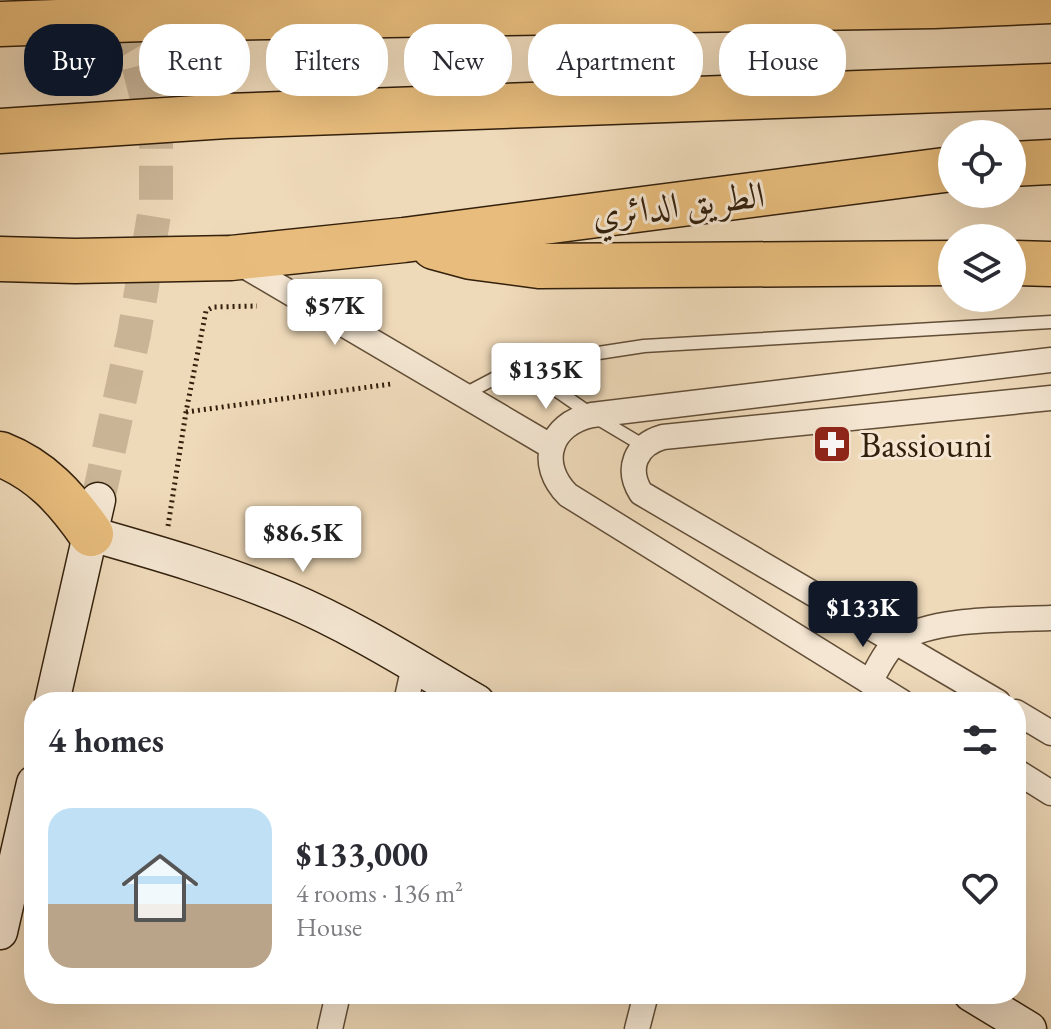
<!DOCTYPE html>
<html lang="en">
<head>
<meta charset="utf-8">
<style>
  :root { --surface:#fff; --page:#f2f2f3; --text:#2b2b33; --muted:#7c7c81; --accent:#111827 }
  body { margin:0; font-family:"EB Garamond",Amiri,serif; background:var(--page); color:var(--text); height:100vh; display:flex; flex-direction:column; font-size:30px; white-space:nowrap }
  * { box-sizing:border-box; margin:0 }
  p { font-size:26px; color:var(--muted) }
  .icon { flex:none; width:44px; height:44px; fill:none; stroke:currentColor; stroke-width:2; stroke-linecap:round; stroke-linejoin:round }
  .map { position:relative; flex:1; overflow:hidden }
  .sheet { position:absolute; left:24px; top:692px; width:1002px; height:312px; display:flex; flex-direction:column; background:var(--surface); border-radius:32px; box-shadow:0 8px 32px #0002 }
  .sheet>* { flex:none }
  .guide { position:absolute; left:24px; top:24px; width:1004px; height:72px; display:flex; gap:16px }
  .tools { position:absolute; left:938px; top:120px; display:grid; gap:16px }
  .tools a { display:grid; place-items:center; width:88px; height:88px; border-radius:50%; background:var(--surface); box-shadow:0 8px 32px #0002; font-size:40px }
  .price { position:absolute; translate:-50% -68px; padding:0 18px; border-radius:8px; background:#fff; color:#222; font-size:26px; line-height:52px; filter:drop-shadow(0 2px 4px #0008) }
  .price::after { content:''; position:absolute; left:50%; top:48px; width:24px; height:18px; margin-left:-12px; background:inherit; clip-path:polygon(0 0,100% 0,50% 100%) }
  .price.on { background:var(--accent); color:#fff }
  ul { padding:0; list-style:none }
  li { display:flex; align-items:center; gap:24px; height:200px; padding:0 24px }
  li span { display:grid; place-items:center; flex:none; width:224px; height:160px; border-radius:24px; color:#555 }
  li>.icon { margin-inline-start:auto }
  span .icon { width:96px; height:96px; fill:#fffc; stroke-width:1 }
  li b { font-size:34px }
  h2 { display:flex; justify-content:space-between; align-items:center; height:96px; padding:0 24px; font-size:34px }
  .tag { padding:0 28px; border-radius:32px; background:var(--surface); box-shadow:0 8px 32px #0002; font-size:28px; line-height:72px }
  .tag.on { background:var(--accent); color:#fff }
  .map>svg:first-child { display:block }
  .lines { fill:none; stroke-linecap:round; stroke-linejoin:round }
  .secondary-tunnel { stroke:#c9b496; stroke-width:34; stroke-dasharray:34 17; stroke-linecap:butt }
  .lane-casing { stroke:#624e37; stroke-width:15 }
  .street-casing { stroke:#624e37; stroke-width:27 }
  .secondary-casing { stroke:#33200c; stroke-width:37 }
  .highway-casing { stroke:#33200c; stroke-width:47 }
  .path { stroke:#33200c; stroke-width:5; stroke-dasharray:2 4; stroke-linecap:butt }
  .lane { stroke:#f4e6d2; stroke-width:12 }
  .street { stroke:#f4e6d2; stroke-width:24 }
  .secondary { stroke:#f4e6d2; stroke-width:34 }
  .highway { stroke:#e7bc7c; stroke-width:44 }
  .labels { text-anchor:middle; stroke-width:6; stroke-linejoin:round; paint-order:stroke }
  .street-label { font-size:36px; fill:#33200c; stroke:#f4e6d2 }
  .poi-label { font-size:36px; fill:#33200c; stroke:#f4e6d2; text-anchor:start }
</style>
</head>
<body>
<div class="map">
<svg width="1051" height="1029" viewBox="0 0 1051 1029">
  <rect width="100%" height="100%" fill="#eed9b9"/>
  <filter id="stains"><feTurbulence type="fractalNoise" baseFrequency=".0025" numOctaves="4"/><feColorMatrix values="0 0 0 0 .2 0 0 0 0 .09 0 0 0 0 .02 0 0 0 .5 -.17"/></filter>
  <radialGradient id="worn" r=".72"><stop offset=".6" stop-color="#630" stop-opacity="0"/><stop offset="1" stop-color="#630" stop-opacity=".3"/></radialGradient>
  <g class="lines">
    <polyline class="secondary-tunnel" points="98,500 134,334 156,203 156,134 137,59 104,4"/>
    <defs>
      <g id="lane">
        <polyline points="520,365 592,415 644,446"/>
        <polyline points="463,395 520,365 644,346 1051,322"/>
      </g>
      <g id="street">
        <polyline points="236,261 552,447"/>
        <path d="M870,682C877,670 886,649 898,641C933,617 1009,620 1051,618"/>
        <polyline points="406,702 414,666"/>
        <path d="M902,702L568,495C537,464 549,424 592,415L1051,360"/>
        <path d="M998,702L641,493C626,469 635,445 663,437L1051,398"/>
        <polyline points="1016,712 1051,733"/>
        <polyline points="1016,771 1051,793"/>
        <polyline points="330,1029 338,994"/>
        <polyline points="637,1029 646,994"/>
      </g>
      <g id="secondary">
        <path d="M91,534C158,553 224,572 288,599C354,627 415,666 477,702"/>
        <polyline points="52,702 98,500"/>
        <polyline points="0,932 34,783"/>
        <polyline points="971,994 1029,1029"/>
      </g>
      <g id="highway">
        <polyline points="0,24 143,19 934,6 1051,1"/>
        <polyline points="0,131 226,116 1051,86"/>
        <polyline points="1012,164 1051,162"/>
        <polyline points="434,247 471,257 539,266 952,263"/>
        <polyline points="0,259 75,261 231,258 404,240 952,169"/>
        <polyline points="1012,263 1051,264"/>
        <path d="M0,454C41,470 66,498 91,534"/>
      </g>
    </defs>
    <use href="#lane" class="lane-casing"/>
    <use href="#street" class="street-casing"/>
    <use href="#secondary" class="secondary-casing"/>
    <use href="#highway" class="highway-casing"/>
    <g class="path">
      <polyline points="186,412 391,384"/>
      <polyline points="168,526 186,412 206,311 213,307 257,306"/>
    </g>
    <use href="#lane" class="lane"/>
    <use href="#street" class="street"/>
    <use href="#secondary" class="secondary"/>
    <use href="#highway" class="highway"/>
  </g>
  <defs>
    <symbol id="pharmacy-square" viewBox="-11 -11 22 22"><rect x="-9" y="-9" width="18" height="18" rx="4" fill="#8f2418" stroke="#f4e6d2"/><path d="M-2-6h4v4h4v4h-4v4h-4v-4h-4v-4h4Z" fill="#fff"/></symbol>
  </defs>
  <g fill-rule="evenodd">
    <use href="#pharmacy-square" x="810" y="422" width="44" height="44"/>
  </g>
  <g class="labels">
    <g class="street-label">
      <text transform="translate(678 204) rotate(-7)" y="13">الطريق الدائري</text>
    </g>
    <g class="poi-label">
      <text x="860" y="457">Bassiouni</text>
    </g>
  </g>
  <rect width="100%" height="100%" filter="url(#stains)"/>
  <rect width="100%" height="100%" fill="url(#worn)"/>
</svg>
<div class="tools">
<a><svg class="icon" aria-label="locate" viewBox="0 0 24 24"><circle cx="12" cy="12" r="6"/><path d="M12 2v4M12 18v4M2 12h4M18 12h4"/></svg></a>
<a><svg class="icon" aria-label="layers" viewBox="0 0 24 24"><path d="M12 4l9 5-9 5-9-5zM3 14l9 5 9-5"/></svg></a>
</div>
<b class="price" style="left:335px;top:347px">$57K</b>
<b class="price" style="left:546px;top:411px">$135K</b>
<b class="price" style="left:303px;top:574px">$86.5K</b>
<b class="price on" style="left:863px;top:649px">$133K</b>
<div class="guide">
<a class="tag on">Buy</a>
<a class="tag">Rent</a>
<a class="tag">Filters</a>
<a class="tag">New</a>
<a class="tag">Apartment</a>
<a class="tag">House</a>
</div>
<section class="sheet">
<h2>4 homes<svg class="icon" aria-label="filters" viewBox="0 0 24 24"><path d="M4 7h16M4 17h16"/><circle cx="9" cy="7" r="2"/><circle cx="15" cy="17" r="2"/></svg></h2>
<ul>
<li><span style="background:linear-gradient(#bfe0f5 60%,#b9a48a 0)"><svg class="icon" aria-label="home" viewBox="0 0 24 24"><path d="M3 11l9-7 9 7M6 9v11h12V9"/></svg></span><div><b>$133,000</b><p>4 rooms · 136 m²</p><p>House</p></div><svg class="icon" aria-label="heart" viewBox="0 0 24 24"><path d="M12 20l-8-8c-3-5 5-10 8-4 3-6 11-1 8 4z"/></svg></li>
</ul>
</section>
</div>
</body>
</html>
